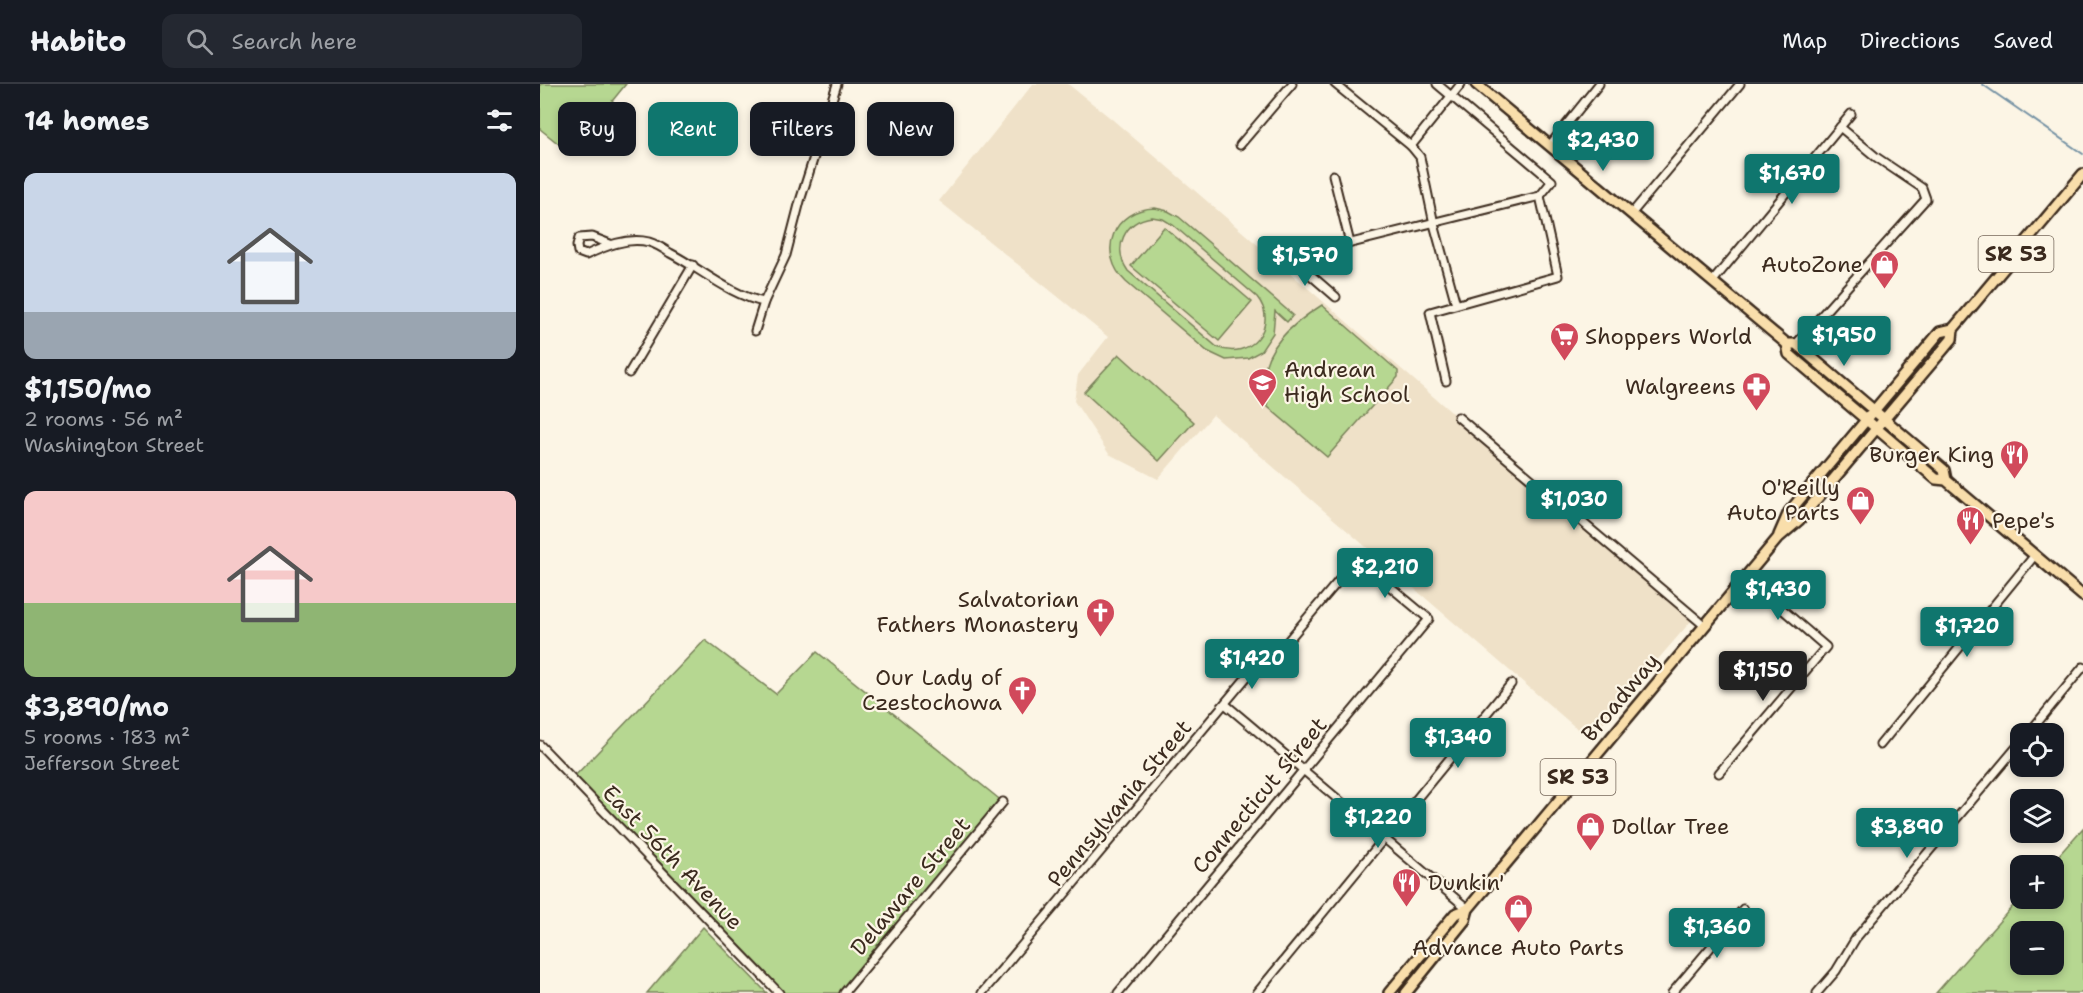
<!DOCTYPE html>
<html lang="en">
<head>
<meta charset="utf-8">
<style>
  :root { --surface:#171b24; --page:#242831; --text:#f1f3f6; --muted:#9ea1a6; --line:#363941; --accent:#0f766e }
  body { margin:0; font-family:"Shantell Sans",sans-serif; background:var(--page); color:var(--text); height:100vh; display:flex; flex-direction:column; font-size:22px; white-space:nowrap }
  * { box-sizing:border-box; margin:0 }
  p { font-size:20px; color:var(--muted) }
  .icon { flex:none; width:33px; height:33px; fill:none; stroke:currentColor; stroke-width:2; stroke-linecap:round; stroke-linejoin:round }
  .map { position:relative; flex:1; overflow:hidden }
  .sheet { display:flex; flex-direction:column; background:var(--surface); width:540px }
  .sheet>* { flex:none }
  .guide { position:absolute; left:18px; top:18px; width:570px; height:54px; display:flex; gap:12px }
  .controls { position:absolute; left:1470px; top:639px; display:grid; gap:12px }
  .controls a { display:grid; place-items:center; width:54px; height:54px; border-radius:12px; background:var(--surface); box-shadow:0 3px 9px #0003; font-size:30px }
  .price { position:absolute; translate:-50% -51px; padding:0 14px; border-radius:6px; background:var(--accent); color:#fff; font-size:20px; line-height:39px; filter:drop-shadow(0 2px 3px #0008) }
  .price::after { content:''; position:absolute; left:50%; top:36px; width:18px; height:14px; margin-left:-9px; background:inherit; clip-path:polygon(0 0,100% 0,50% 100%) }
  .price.on { background:#222; color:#fff }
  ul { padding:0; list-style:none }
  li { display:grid; align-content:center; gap:12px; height:318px; padding:0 24px }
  li span { display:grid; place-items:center; height:186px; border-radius:12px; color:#555 }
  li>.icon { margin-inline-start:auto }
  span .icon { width:108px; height:108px; fill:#fffc; stroke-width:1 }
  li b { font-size:26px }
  h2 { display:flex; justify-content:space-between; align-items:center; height:72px; padding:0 24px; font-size:26px }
  .tag { padding:0 21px; border-radius:12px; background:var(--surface); box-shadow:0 3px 9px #0003; font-size:21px; line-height:54px }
  .tag.on { background:var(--accent); color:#fff }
  header { display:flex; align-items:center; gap:36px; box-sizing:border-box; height:84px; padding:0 30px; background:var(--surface); border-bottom:2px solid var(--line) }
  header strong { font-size:28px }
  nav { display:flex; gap:33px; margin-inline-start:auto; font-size:21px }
  .search { width:420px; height:54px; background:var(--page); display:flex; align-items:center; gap:15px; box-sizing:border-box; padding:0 21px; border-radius:12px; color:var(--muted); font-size:22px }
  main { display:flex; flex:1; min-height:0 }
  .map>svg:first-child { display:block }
  .built { fill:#efe1c8 }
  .green { fill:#b6d791; stroke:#788058; stroke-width:1.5; fill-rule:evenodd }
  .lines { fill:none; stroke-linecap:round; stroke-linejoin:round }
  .stream { stroke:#7592a4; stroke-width:2 }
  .minor-casing { stroke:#3b2a1e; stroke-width:11 }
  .major-casing { stroke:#3b2a1e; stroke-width:14 }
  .minor { stroke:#fcf5e5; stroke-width:7 }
  .major { stroke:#f9deab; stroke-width:9 }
  .labels { text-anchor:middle; stroke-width:4.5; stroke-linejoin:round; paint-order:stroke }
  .shield { fill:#fcf5e5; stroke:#75675a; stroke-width:1.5 }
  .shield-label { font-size:21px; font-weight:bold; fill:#3b2a1e }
  .poi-label { font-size:22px; fill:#3b2a1e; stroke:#fcf5e5; text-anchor:end }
  .street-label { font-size:22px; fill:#3b2a1e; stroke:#fcf5e5 }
</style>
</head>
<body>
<header>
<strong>Habito</strong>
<div class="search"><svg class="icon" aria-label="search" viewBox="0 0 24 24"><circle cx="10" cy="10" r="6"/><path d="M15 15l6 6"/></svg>Search here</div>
<nav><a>Map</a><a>Directions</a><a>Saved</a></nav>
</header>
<main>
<section class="sheet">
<h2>14 homes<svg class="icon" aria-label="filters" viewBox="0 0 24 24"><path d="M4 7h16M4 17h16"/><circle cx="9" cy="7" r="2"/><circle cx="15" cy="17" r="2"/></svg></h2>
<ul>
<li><span style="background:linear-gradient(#c9d6e8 75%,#9aa5b1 0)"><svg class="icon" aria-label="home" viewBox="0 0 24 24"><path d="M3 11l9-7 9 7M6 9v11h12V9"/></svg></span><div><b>$1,150/mo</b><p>2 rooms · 56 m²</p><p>Washington Street</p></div></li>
<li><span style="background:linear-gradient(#f6c9c9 60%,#8fb573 0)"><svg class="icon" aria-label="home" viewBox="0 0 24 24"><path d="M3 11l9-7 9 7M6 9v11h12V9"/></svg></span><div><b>$3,890/mo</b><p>5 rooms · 183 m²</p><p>Jefferson Street</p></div></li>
</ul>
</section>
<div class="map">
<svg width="1543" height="909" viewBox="0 0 1543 909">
  <rect width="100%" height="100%" fill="#fcf5e5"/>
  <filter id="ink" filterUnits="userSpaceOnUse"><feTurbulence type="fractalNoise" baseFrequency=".0167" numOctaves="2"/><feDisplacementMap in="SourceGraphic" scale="12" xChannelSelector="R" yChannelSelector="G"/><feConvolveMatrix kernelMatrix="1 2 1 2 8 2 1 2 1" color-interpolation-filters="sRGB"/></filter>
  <g filter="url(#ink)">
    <polygon class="built" points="493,0 528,0 573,36 1152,536 1049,655 673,331 618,395 569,370 534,317 538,291 568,253 399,117"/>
    <g class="green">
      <polygon points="0,0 86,0 30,69 0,45"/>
      <path d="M615,124L628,127L639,133L753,231L747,238L735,227L733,249L721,267L708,274L686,276L667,267L586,198C556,169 573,125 615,124ZM612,133L623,135L633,141L717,213C740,241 710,278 677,263L588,187C572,164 584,137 612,133Z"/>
      <polygon points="624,143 712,218 679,257 591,182"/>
      <path d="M782,221L858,287V293L787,373L728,323C727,314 723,301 724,291C726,260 758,236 782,221Z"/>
      <polygon points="579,270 654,338 619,377 544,308"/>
      <polygon points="165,556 236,610 277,568 463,718 304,909 239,909 32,695"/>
      <path d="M1543,744V909H1396L1480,814H1514V782L1510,781ZM1480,848H1514V880H1480Z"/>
      <polygon points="163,843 227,909 107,909"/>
    </g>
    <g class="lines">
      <polyline class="stream" points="1442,0 1543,70"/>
      <defs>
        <g id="minor">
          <polyline points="795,0 871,62 880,73 894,140 916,220"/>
          <polyline points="700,61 752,0"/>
          <polyline points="1010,61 1059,0"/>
          <polyline points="871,62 921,0"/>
          <polyline points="793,91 810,159"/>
          <polyline points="1092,129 1200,0"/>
          <path d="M70,160L52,153L39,154L37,162L38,168L46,171C66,162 87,153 109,158C116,160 124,165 130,169C161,185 190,211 224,218"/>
          <polyline points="751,174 1000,112 1012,97 897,0"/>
          <polyline points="751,174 796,213"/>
          <polyline points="1173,197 1311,30"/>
          <polyline points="215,247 224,218 246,171 260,117 297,0"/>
          <polyline points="1256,260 1386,115 1382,104 1336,73 1300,43"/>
          <polyline points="89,289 153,181"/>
          <polyline points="906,297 890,228 1018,192 1000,112"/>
          <polyline points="918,333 1165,542"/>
          <polyline points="685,620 928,825"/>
          <polyline points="1488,650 1543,583"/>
          <polyline points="0,661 239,909"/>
          <polyline points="1340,661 1495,471"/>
          <polyline points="1179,689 1286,563 1205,493"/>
          <polyline points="304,909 463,718"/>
          <polyline points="442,909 721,576 741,565 817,475 889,535 578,909"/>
          <polyline points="717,909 971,600"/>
          <polyline points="1132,909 1203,825"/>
          <polyline points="1277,909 1296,887 1316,854 1480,659"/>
        </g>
        <g id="major">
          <polyline points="936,0 1247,260 1256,260 1404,386 1406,396"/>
          <polyline points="1247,260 1249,270 1396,395 1406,396 1543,512"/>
          <polyline points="1239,451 1249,428 1400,248 1413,245"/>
          <polyline points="849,909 915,830 928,825"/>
          <polyline points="866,909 925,836 928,825 1238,454 1259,436 1412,255 1413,245 1543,90"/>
        </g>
      </defs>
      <use href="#minor" class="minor-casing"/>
      <use href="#major" class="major-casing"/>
      <use href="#minor" class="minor"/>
      <use href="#major" class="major"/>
    </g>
  </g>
  <defs>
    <symbol id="shop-pin" viewBox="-11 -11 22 30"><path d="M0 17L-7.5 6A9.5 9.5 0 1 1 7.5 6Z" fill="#d1495b" stroke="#fcf5e5"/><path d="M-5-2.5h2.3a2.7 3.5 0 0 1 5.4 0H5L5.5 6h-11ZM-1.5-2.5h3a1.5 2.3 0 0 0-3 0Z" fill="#fff"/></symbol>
    <symbol id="supermarket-pin" viewBox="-11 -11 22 30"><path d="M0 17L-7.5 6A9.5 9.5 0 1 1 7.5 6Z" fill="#d1495b" stroke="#fcf5e5"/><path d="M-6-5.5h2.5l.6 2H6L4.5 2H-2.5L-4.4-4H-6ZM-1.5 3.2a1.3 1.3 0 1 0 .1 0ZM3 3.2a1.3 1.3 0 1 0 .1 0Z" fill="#fff"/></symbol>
    <symbol id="school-pin" viewBox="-11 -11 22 30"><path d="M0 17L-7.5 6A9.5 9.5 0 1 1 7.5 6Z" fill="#d1495b" stroke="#fcf5e5"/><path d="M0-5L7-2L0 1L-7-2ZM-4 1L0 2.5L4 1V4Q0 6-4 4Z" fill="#fff"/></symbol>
    <symbol id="pharmacy-pin" viewBox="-11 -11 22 30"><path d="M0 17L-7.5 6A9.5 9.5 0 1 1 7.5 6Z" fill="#d1495b" stroke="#fcf5e5"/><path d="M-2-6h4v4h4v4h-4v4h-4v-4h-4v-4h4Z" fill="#fff"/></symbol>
    <symbol id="restaurant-pin" viewBox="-11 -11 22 30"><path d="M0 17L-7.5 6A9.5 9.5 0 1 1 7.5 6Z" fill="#d1495b" stroke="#fcf5e5"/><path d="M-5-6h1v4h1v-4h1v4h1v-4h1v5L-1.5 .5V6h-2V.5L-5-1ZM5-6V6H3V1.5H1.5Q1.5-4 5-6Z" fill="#fff"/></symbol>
    <symbol id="church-pin" viewBox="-11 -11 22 30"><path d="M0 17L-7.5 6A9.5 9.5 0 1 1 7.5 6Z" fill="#d1495b" stroke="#fcf5e5"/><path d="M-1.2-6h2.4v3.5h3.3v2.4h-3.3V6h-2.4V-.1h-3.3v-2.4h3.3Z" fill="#fff"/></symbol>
  </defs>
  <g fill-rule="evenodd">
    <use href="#shop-pin" x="1328" y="164" width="33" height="45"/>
    <use href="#supermarket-pin" x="1008" y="236" width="33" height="45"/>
    <use href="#school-pin" x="706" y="282" width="33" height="45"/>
    <use href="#pharmacy-pin" x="1200" y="286" width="33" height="45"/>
    <use href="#restaurant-pin" x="1458" y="354" width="33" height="45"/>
    <use href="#shop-pin" x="1304" y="400" width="33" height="45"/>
    <use href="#restaurant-pin" x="1414" y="420" width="33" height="45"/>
    <use href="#church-pin" x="544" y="512" width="33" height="45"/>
    <use href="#church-pin" x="466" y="590" width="33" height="45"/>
    <use href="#shop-pin" x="1034" y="726" width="33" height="45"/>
    <use href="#restaurant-pin" x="850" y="782" width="33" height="45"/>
    <use href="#shop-pin" x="962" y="808" width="33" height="45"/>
  </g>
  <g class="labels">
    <g class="shield">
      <rect x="1438.5" y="152" width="75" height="36" rx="4.5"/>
      <rect x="1000.5" y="675" width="75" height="36" rx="4.5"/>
    </g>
    <g class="shield-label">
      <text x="1476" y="177">SR 53</text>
      <text x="1038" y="700">SR 53</text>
    </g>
    <g class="poi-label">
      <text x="1323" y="188">AutoZone</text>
      <text x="1045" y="260" text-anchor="start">Shoppers World</text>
      <text x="744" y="293" text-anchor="start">Andrean<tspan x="744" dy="25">High School</tspan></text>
      <text x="1196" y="310">Walgreens</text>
      <text x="1454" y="378">Burger King</text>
      <text x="1300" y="411">O'Reilly<tspan x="1300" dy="25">Auto Parts</tspan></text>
      <text x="1452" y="444" text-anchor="start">Pepe's</text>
      <text x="539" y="523">Salvatorian<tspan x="539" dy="25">Fathers Monastery</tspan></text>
      <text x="462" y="601">Our Lady of<tspan x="462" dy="25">Czestochowa</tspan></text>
      <text x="1072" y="750" text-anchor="start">Dollar Tree</text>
      <text x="888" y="806" text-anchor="start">Dunkin'</text>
      <text x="978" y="871" text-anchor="middle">Advance Auto Parts</text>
    </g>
    <g class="street-label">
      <text transform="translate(1080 613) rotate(-50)" y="8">Broadway</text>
      <text transform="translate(719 711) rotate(-50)" y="8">Connecticut Street</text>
      <text transform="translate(579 719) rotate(-50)" y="8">Pennsylvania Street</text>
      <text transform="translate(133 773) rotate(46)" y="8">East 56th Avenue</text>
      <text transform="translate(370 802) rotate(-50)" y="8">Delaware Street</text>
    </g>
  </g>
</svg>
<div class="controls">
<a><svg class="icon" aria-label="locate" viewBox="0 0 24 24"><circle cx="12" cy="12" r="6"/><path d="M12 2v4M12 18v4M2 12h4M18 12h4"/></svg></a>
<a><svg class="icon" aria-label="layers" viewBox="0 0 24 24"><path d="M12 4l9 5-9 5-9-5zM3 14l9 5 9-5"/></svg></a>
<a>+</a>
<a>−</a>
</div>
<b class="price" style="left:1063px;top:88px">$2,430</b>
<b class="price" style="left:1252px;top:121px">$1,670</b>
<b class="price" style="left:765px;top:203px">$1,570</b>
<b class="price" style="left:1304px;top:283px">$1,950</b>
<b class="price" style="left:1034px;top:447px">$1,030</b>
<b class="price" style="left:845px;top:515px">$2,210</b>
<b class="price" style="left:1238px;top:537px">$1,430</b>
<b class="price" style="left:1427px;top:574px">$1,720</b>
<b class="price" style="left:712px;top:606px">$1,420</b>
<b class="price on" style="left:1223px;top:618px">$1,150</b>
<b class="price" style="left:918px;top:685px">$1,340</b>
<b class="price" style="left:838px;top:765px">$1,220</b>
<b class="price" style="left:1367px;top:775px">$3,890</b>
<b class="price" style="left:1177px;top:875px">$1,360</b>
<div class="guide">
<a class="tag">Buy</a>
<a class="tag on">Rent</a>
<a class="tag">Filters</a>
<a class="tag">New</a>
</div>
</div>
</main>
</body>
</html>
